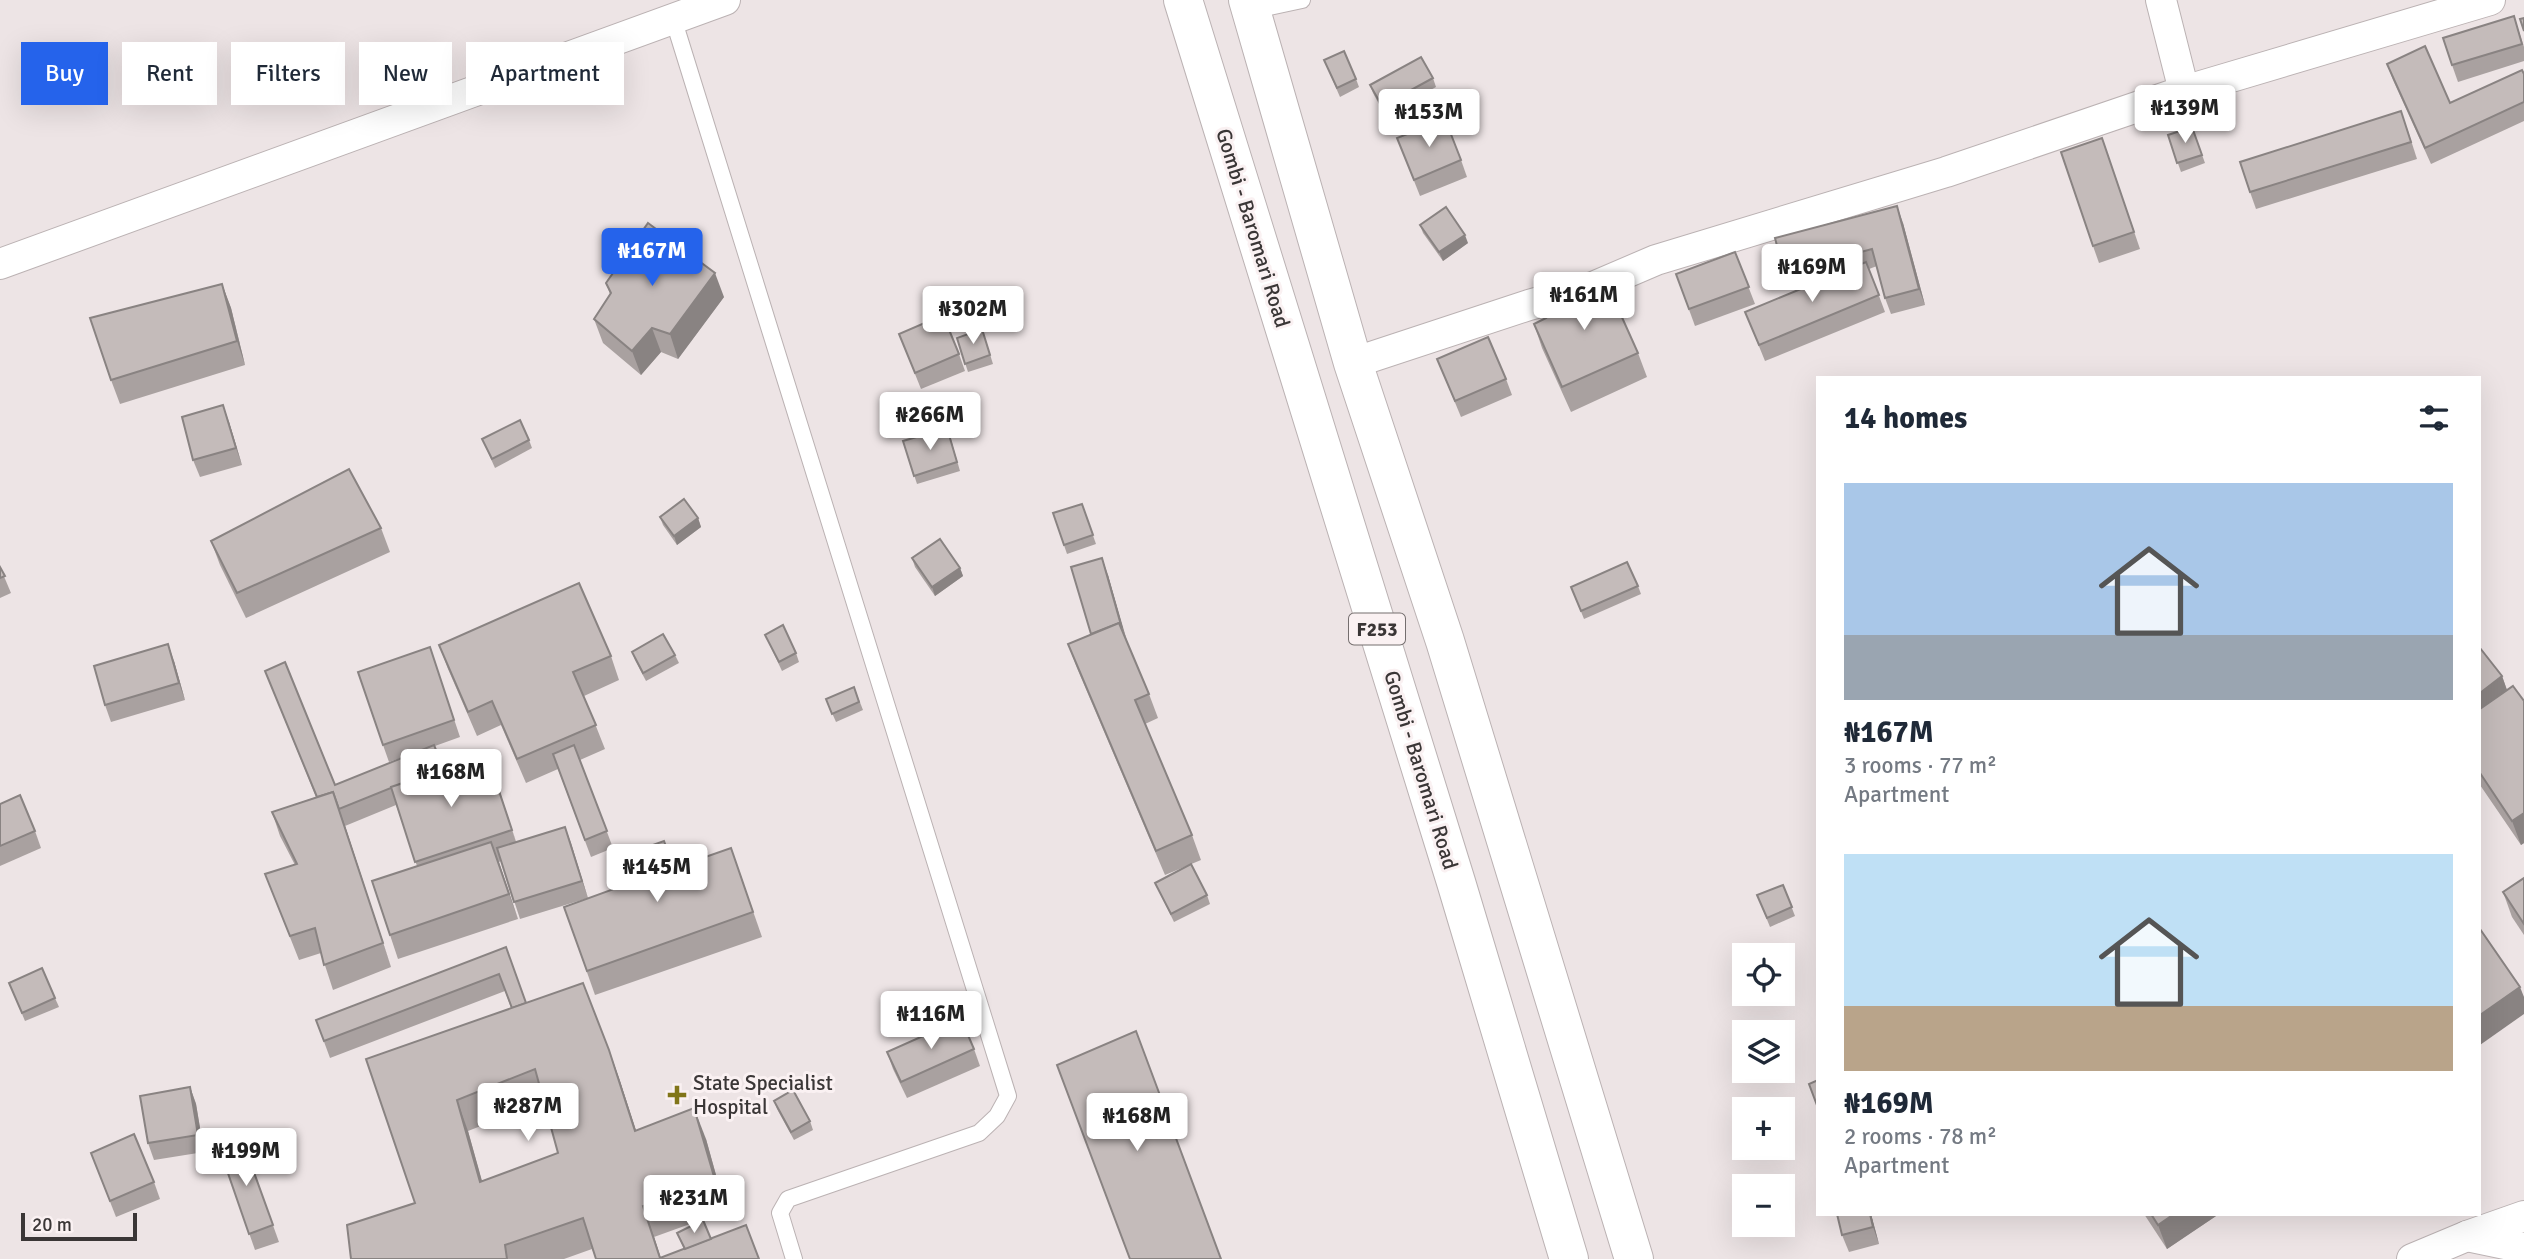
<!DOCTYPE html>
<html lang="en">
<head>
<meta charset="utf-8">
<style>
  :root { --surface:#fff; --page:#f2f2f3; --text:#1f2937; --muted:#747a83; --accent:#2563eb }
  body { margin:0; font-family:Signika,sans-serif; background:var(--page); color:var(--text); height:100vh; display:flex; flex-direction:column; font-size:26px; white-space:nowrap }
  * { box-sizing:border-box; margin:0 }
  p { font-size:23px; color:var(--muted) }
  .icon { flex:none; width:38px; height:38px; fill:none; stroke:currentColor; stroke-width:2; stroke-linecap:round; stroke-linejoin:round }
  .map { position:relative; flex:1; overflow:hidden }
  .side { position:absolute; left:1816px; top:376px; width:665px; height:840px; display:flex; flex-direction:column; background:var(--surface); border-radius:0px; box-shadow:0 7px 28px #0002 }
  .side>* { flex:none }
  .hud { position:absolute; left:21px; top:42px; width:665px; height:63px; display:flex; gap:14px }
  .controls { position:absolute; left:1732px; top:943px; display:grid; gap:14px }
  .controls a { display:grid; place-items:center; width:63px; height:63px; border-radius:0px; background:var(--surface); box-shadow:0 7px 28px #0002; font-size:35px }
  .scale { position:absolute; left:21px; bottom:18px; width:116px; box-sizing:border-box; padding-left:7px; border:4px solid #3a3636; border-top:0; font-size:19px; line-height:24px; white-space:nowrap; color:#3a3636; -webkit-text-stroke:5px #faf1f2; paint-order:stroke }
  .price { position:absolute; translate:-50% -60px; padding:0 16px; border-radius:7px; background:#fff; color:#222; font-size:23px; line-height:46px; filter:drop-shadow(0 2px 4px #0008) }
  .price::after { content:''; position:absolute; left:50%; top:42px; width:21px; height:16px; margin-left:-10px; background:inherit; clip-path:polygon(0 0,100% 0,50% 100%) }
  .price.active { background:var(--accent); color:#fff }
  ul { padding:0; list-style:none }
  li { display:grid; align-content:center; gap:14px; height:371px; padding:0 28px }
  li span { display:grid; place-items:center; height:217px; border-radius:0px; color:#555 }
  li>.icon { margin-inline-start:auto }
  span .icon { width:126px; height:126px; fill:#fffc; stroke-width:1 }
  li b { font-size:30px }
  h2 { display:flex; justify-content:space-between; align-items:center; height:84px; padding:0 28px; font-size:30px }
  .pill { padding:0 24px; border-radius:0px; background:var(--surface); box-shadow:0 7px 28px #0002; font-size:24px; line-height:63px }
  .pill.active { background:var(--accent); color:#fff }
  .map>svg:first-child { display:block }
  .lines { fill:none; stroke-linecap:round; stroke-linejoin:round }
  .lane-casing { stroke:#bbb2b3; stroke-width:18 }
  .street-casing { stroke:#bbb2b3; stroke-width:32 }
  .primary-casing { stroke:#bbb2b3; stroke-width:40 }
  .lane { stroke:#fff; stroke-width:16 }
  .street { stroke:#fff; stroke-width:30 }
  .primary { stroke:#fff; stroke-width:38 }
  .wall { fill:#a9a1a0; fill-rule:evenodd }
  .shaded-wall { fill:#898382 }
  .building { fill:#c4bbba; stroke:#898382; stroke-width:2; fill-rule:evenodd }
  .poi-dot { fill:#817519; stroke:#faf1f2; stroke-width:2.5 }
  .labels { text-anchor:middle; stroke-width:6; stroke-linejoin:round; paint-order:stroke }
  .shield { fill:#faf1f2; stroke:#746e6e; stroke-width:2 }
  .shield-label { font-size:19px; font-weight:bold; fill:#3a3636 }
  .street-label { font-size:21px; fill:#3a3636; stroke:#faf1f2 }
  .poi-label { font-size:21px; fill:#3a3636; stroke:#faf1f2; text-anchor:start }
</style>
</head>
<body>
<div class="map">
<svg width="2524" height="1259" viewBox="0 0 2524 1259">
  <rect width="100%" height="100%" fill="#ede4e5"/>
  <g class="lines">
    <defs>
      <g id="lane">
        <polyline points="1251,11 1302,0"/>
        <polyline points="673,18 1008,1096 997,1116 979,1133 788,1199 780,1213 794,1259"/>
      </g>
      <g id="street">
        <polyline points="2161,0 2184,91"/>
        <polyline points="0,264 725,0"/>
        <polyline points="1353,363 1529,305 1593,287 1656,260 1946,172 2184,91 2490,0"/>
        <polyline points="2467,1236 2524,1248"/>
        <polyline points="2412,1259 2467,1236 2524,1216"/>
      </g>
      <g id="primary">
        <polyline points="1183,0 1456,882 1569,1259"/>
        <polyline points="1248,0 1353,363 1445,641 1634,1259"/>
      </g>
    </defs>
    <use href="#lane" class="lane-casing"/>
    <use href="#street" class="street-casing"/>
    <use href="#primary" class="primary-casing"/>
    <use href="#lane" class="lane"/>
    <use href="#street" class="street"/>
    <use href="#primary" class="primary"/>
  </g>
  <g class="wall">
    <polygon points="2514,16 2524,47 2524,61 2458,82 2452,65"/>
    <polygon points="1324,60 1356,79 1359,87 1340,97"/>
    <polygon points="2387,64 2450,103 2524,74 2524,121 2431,164 2393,80"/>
    <polygon points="1433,78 1436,87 1385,115 1373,93 1370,85"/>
    <polygon points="2192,127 2205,163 2181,172 2168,135"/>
    <polygon points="2407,128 2417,159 2256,209 2250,192"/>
    <polygon points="1397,138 1461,160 1467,177 1420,196"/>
    <polygon points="2108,155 2140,249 2099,263 2093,246"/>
    <polygon points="1903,223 1925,305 1891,314 1885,298 1877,266 1869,269 1885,312 1765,361 1745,312 1813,284 1790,290 1784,273"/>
    <polygon points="1420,225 1468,243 1443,261 1423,233"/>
    <polygon points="1735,252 1755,304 1695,326 1676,274"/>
    <polygon points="606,283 724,297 678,359 661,352 641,375 603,343 594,319 610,294"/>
    <polygon points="222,284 231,308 245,365 120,404 111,380"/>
    <polygon points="1539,304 1638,353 1647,377 1571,412 1542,348 1534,324 1545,319"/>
    <polygon points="899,334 959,354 965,371 921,389"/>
    <polygon points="957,338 985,338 993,364 968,372"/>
    <polygon points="1437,359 1506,379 1512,395 1461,417"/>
    <polygon points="229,422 242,465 200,477 193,460"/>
    <polygon points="950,436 960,471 917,484 903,441"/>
    <polygon points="482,439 529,440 532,448 495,468"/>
    <polygon points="1082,504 1096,544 1067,554 1053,513"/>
    <polygon points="660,517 698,518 701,527 677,545 663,525"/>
    <polygon points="381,528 390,552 246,618 220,565 211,541"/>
    <polygon points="912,558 960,568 963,576 935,596 915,567"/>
    <polygon points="0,567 11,593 0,598"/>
    <polygon points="1108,575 1126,640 1149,694 1158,718 1145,724 1192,835 1201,860 1165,875 1077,668 1068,644 1091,634"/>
    <polygon points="1638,586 1641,594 1584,619 1571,587"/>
    <polygon points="765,635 796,653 799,662 782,671"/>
    <polygon points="439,645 611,656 619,680 584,696 605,749 580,760 613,848 591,857 558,769 526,783 501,725 477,736 448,669"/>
    <polygon points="430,647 460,737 435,746 444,770 487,755 516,842 565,827 588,898 520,919 501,861 499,862 518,919 398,959 390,935 417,866 396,805 345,826 391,967 333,990 321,953 299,960 265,874 295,865 280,836 272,812 316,797 265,671 335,785 414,753 389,762 383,745"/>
    <polygon points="2480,648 2502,676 2507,690 2524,701 2524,843 2521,845 2480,785"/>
    <polygon points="632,652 675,655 679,663 646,681 635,660"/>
    <polygon points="174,661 185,700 111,722 105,705"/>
    <polygon points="854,687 863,710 836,722 826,699"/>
    <polygon points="0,804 35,831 41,848 0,866"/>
    <polygon points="731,848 762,937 595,995 564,907"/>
    <polygon points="2524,878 2524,935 2512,917 2503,892"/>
    <polygon points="1155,883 1207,895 1210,904 1174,922"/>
    <polygon points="1783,885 1795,916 1770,927 1757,895"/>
    <path d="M506,947L526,1003L609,1050L620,1081L636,1130L706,1139L726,1211L654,1237L661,1258L684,1249L677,1233L711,1239L759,1259H596L592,1249L564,1259H351L415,1203L366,1059L511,1008L505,991L330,1058L316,1020ZM544,1101L558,1153L482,1182L468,1131Z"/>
    <polygon points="9,983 55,998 59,1007 25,1021"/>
    <polygon points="974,1049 980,1066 907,1098 893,1069 887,1052"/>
    <polygon points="190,1087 196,1104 204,1152 154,1160 148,1143"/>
    <polygon points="774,1101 810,1121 813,1130 794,1140 777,1109"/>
    <polygon points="243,1142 279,1242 255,1250 220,1150"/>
    <polygon points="91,1153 154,1182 160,1199 116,1217"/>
    <polygon points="1871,1214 1879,1244 1849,1252 1842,1235"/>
    <polygon points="2144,1214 2219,1214 2167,1249"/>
  </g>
  <g class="shaded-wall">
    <polygon points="1897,206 1903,223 1925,305 1919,289"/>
    <polygon points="1465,235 1468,243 1443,261 1439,252"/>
    <polygon points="715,273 724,297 678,359 670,334"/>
    <polygon points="222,284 231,308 245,365 237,341"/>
    <polygon points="652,328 661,352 641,375 632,351"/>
    <polygon points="223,405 229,422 242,465 236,448"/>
    <polygon points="698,518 701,527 677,545 674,536"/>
    <polygon points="1102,558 1108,575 1127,641 1121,625"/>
    <polygon points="960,568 963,576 935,596 932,587"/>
    <polygon points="168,644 174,661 185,700 179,683"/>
    <polygon points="2502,676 2508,693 2480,714 2480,693"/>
    <polygon points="487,755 496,780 520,854"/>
    <polygon points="333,792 345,826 391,967 383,943"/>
    <polygon points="2524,813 2524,843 2521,845 2512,821"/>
    <polygon points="565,827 571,843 588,898 582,881"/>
    <polygon points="491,842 500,866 518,919 509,894"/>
    <polygon points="2520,987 2524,997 2524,1014 2480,1045 2480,1015"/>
    <polygon points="609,1050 620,1081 646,1162 635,1131"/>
    <polygon points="190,1087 196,1104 204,1152 198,1135"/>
    <polygon points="457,1100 468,1131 491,1213 480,1182"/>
    <polygon points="694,1108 706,1139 726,1211 715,1180"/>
    <polygon points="643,1206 654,1237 661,1259 660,1259"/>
    <polygon points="1870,1214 1871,1214 1879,1244 1873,1227"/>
    <polygon points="2174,1214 2219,1214 2167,1249 2158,1225"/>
  </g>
  <g class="building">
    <polygon points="2514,16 2522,44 2452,65 2443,38"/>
    <polygon points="2524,18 2524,31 2520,19"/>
    <polygon points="2425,46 2450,103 2522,70 2524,74 2524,102 2425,148 2387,64"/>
    <polygon points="1344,51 1356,79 1337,88 1324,60"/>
    <polygon points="1421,57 1433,78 1382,106 1370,85"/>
    <polygon points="2401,111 2411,142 2250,192 2240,162"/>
    <polygon points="1445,119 1461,160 1414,180 1397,138"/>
    <polygon points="2192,127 2202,155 2177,163 2168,135"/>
    <polygon points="2102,138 2134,232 2093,246 2061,152"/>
    <polygon points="1897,206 1919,289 1885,298 1872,249 1784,273 1775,238"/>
    <polygon points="1446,207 1465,235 1439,252 1420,225"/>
    <polygon points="648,223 715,273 670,334 652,328 632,351 594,319 611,293 606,283"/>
    <polygon points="1735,252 1749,287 1689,309 1676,274"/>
    <polygon points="1866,262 1879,295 1759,345 1745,312"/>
    <polygon points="1603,275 1638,353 1562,387 1534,324 1546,318 1539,304"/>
    <polygon points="222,284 237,341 111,380 90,318"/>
    <polygon points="943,315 959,354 915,373 899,334"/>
    <polygon points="982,329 990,355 965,364 957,338"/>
    <polygon points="1488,337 1506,379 1455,401 1437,359"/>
    <polygon points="223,405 236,448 193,460 182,417"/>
    <polygon points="520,420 529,440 492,459 482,439"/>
    <polygon points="947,428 957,462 914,476 903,441"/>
    <polygon points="349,469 381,528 237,593 211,541"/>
    <polygon points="684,499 698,518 674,536 660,517"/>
    <polygon points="1082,504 1093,535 1064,545 1053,513"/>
    <polygon points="940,539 960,568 932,587 912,558"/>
    <polygon points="1102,558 1121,625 1119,623 1091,634 1071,567"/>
    <polygon points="1627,562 1638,586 1581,611 1571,587"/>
    <polygon points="0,567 5,576 0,578"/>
    <polygon points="579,583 611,656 573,672 596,725 517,759 492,701 468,712 439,645"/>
    <polygon points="1119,623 1149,694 1135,700 1192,835 1156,851 1068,644"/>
    <polygon points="783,625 796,653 779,662 765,635"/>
    <polygon points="663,634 675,655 643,673 632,652"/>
    <polygon points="168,644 179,683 105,705 94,666"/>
    <polygon points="430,647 454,720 383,745 358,672"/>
    <polygon points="2480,648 2502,676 2480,693"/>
    <polygon points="285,662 335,785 434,745 443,767 339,809 333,792 317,797 265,671"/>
    <polygon points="2513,686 2524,701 2524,813 2512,821 2480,773 2480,709"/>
    <polygon points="854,687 859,702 832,714 826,699"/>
    <polygon points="574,745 607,831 585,840 553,754"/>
    <polygon points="487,755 512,830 415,862 391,787"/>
    <polygon points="333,792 383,943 324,965 315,928 290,936 265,874 297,864 272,812"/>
    <polygon points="20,795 35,831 0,846 0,804"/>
    <polygon points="565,827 582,881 514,902 497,848"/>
    <polygon points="664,841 674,868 731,848 753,912 587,971 564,907 625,885 616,858"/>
    <polygon points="491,842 509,894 390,935 372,881"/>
    <polygon points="1191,864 1207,895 1171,914 1155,883"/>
    <polygon points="2524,878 2524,924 2503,892"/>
    <polygon points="1783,885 1792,907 1767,918 1757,895"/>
    <polygon points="2480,929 2520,987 2480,1015"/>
    <polygon points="506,947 526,1003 512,1008 499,974 324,1041 316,1020"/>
    <polygon points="42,968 55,998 22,1013 9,983"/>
    <path d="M583,983L609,1050L635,1131L694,1108L715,1180L643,1206L660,1258L746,1225L759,1259H596L583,1218L505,1245L507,1259H351L347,1225L415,1203L366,1059ZM535,1069L558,1153L480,1182L457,1100Z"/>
    <polygon points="961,1019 974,1049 901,1082 887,1052"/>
    <polygon points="1136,1031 1221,1259 1130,1259 1057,1065"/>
    <polygon points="1818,1080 1818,1108 1809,1084"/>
    <polygon points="190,1087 198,1135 148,1143 140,1096"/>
    <polygon points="793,1090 810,1121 791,1132 774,1101"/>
    <polygon points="134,1134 154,1182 110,1201 91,1153"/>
    <polygon points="243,1142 273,1225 249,1234 220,1150"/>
    <polygon points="1837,1214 1870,1214 1873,1227 1842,1235"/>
    <polygon points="2151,1214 2174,1214 2158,1225"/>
    <polygon points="703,1220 711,1239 685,1249 677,1233"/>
  </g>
  <path class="poi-dot" d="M673.5 1084.5h7v7h7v7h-7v7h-7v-7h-7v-7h7z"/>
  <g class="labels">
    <rect class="shield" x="1349" y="613.5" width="56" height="31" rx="5"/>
    <g class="shield-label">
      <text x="1377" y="636">F253</text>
    </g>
    <g class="street-label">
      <text transform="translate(1253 228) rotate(73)" y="7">Gombi - Baromari Road</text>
      <text transform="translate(1421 770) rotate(73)" y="7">Gombi - Baromari Road</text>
    </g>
    <g class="poi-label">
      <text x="693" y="1090">State Specialist<tspan x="693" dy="24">Hospital</tspan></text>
    </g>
  </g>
</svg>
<div class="controls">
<a><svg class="icon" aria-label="locate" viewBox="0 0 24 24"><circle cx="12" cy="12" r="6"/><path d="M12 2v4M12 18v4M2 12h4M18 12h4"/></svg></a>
<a><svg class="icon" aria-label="layers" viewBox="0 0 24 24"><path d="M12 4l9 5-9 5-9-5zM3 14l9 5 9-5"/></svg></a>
<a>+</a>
<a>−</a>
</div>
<div class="scale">20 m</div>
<b class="price" style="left:2185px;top:145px">₦139M</b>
<b class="price" style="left:1429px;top:149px">₦153M</b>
<b class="price active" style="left:652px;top:288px">₦167M</b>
<b class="price" style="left:1812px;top:304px">₦169M</b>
<b class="price" style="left:1584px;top:332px">₦161M</b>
<b class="price" style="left:973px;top:346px">₦302M</b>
<b class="price" style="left:930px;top:452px">₦266M</b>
<b class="price" style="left:451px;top:809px">₦168M</b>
<b class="price" style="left:657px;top:904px">₦145M</b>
<b class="price" style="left:931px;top:1051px">₦116M</b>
<b class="price" style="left:528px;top:1143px">₦287M</b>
<b class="price" style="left:1137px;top:1153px">₦168M</b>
<b class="price" style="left:246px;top:1188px">₦199M</b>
<b class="price" style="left:694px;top:1235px">₦231M</b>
<div class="hud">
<a class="pill active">Buy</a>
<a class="pill">Rent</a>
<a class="pill">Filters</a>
<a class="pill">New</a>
<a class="pill">Apartment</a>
</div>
<section class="side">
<h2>14 homes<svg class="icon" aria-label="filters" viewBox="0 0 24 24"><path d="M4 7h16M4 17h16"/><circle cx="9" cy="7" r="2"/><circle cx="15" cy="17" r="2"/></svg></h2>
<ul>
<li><span style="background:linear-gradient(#a9c7e8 70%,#9aa5b1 0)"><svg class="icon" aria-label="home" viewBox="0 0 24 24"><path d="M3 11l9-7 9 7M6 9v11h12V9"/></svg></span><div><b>₦167M</b><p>3 rooms · 77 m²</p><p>Apartment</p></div></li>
<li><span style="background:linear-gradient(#bfe0f5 70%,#b9a48a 0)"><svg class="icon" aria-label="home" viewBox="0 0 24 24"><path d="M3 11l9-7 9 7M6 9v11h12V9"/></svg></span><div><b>₦169M</b><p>2 rooms · 78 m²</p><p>Apartment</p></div></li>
</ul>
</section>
</div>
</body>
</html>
